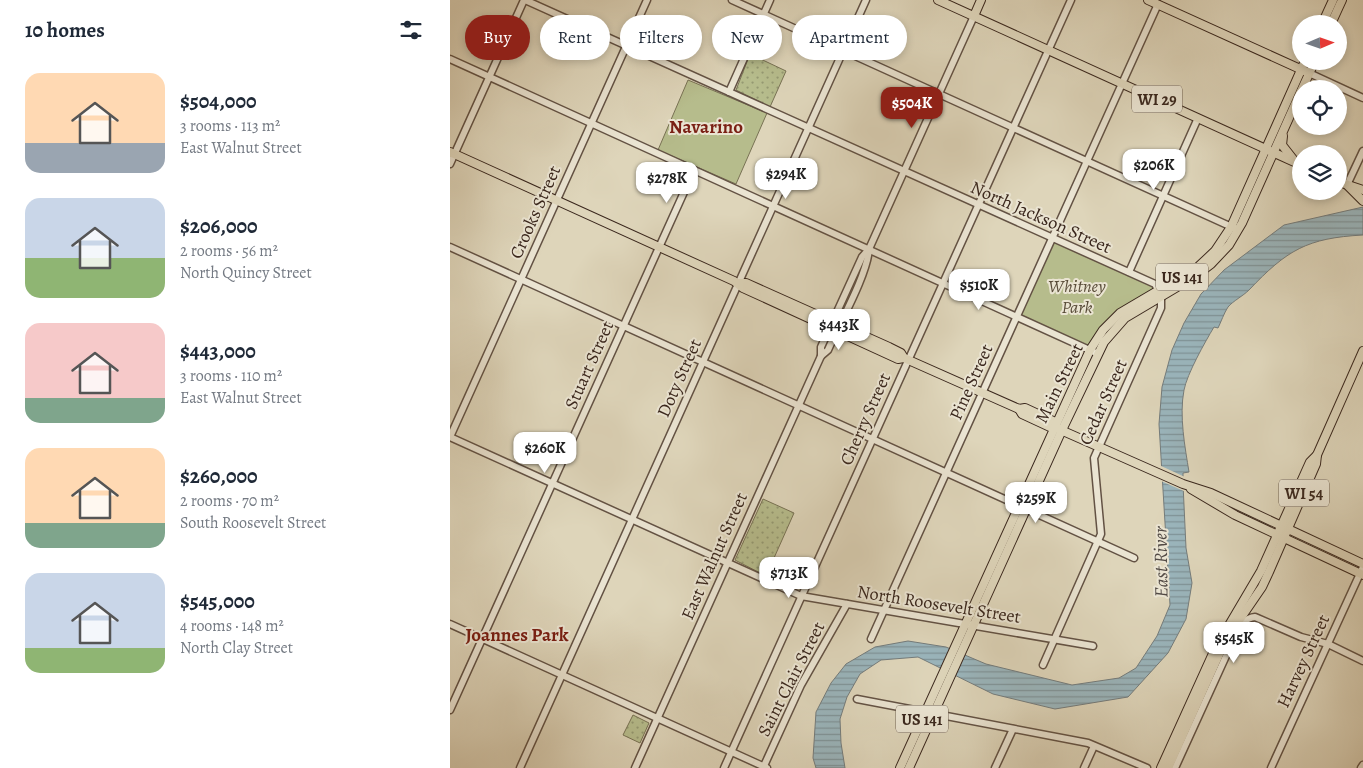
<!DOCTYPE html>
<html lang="en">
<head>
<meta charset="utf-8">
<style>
  :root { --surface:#fff; --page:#f2f2f3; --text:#1f2937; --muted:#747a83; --accent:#8f2418 }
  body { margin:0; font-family:Alegreya,serif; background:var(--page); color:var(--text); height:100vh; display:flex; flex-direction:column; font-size:19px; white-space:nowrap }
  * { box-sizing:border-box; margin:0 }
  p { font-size:16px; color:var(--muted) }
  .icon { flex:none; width:28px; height:28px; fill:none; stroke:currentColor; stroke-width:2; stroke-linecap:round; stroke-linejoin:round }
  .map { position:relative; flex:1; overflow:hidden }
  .details { display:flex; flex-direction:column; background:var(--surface); width:450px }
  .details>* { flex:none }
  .banner { position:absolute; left:15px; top:15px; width:475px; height:45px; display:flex; gap:10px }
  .needle { width:32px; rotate:88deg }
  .controls { position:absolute; left:842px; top:15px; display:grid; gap:10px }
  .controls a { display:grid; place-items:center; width:55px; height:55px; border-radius:50%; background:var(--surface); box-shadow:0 2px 8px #0003; font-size:25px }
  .price { position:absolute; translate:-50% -42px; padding:0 11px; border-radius:10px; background:#fff; color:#222; font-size:16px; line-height:32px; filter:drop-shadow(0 1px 2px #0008) }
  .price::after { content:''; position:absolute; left:50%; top:30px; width:15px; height:11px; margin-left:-8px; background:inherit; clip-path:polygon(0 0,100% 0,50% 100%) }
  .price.current { background:var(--accent); color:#fff }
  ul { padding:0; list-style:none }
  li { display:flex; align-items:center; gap:15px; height:125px; padding:0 25px }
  li span { display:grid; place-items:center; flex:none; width:140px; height:100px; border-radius:15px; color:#555 }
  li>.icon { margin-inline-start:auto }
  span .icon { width:60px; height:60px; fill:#fffc; stroke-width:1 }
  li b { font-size:21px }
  h2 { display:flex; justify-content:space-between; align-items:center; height:60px; padding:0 25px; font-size:21px }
  .tag { padding:0 18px; border-radius:22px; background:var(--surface); box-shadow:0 2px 8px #0003; font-size:18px; line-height:45px }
  .tag.current { background:var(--accent); color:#fff }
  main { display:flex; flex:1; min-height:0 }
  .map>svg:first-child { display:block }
  .grass { fill:url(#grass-dots); stroke:#787254 }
  .park { fill:#b6bc8c; stroke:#787254 }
  .water { fill:url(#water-rules); stroke:#747c7c }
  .pier { fill:#ded5ba }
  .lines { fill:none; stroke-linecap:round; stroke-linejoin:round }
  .minor-casing { stroke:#635244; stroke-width:9 }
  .major-casing { stroke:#3a271d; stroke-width:10 }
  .minor { stroke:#eae4d2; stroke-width:6 }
  .major { stroke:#ded5ba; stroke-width:8 }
  .labels { text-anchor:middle; stroke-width:4; stroke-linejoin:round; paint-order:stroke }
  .shield { fill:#eae4d2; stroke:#6f6053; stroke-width:1 }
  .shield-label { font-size:16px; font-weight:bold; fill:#3a271d }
  .street-label { font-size:18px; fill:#3a271d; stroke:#eae4d2 }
  .park-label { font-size:18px; font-style:italic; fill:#594c39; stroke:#eae4d2 }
  .neighbourhood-label { font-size:19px; font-weight:bold; fill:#7a1f14; stroke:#eae4d2 }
  .water-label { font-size:19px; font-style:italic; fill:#524a45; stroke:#eae4d2 }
</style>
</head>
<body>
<main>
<section class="details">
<h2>10 homes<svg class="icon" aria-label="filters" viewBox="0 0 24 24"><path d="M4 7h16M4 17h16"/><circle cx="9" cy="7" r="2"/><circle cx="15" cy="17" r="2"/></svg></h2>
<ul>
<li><span style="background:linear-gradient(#ffd9b3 70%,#9aa5b1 0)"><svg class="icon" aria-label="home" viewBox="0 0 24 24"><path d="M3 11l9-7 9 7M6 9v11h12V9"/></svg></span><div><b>$504,000</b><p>3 rooms · 113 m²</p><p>East Walnut Street</p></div></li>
<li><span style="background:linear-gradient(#c9d6e8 60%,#8fb573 0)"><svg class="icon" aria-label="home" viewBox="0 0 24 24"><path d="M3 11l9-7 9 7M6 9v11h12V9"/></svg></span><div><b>$206,000</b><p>2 rooms · 56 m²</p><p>North Quincy Street</p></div></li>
<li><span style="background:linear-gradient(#f6c9c9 75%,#7fa58c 0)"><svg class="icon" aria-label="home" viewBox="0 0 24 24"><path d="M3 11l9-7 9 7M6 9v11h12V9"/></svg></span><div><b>$443,000</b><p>3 rooms · 110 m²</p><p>East Walnut Street</p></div></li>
<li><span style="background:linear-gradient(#ffd9b3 75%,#7fa58c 0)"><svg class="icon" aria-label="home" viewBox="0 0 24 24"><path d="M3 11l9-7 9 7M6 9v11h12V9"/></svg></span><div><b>$260,000</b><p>2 rooms · 70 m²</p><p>South Roosevelt Street</p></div></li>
<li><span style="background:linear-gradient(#c9d6e8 75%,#8fb573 0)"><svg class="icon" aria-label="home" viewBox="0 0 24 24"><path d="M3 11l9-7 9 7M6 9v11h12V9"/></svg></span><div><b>$545,000</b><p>4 rooms · 148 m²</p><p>North Clay Street</p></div></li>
</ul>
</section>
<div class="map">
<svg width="913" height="768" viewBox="0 0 913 768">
  <defs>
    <pattern id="grass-dots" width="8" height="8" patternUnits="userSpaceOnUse" patternTransform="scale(1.25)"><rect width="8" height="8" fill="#b6bc8c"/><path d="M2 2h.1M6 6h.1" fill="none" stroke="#959972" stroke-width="1.8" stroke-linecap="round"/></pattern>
    <pattern id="water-rules" width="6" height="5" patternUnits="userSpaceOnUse" patternTransform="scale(1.25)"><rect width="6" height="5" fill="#9ab5bc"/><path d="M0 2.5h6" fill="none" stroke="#7f9398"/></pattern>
  </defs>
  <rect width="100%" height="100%" fill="#ded5ba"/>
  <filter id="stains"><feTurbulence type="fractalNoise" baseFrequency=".004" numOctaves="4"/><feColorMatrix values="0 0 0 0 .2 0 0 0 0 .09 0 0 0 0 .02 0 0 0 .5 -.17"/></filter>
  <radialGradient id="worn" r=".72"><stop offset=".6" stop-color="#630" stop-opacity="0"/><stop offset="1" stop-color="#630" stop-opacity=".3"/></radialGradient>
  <g class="grass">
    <polygon points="300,54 336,71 320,107 286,90"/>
    <polygon points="313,499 344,513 316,576 285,560"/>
    <polygon points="183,715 199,723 190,743 173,735"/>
  </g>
  <g class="park">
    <polygon points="238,80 317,113 286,184 208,150"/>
    <polygon points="602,239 709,289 664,325 643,351 567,317"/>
  </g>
  <path class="water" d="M913,207V235C857,238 837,250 799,290C793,296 783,301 778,307C774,313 771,322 768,328L764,327C755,342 737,374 734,390C729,416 735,447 739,472L733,473V484L736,548L742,583L736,619L718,653L678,697L605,709L543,694L468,657L431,660L410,674L397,697L390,719L391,743L395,768H366L363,758L366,712L381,683L396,664L425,647L458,641L496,647L536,664L622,685L669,678L686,668L707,636L720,605L709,424L712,387L722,350L734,323L751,294L774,270L834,225Z"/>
  <polygon class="pier" points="709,465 735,477 736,492 711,481"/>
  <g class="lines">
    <defs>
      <g id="minor">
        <polyline points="75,0 705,284 711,296 711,308 644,458 651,534 593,665"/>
        <polyline points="282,0 784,228"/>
        <polyline points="0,59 644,352"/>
        <polyline points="859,73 913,98"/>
        <polyline points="279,92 320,0"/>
        <polyline points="0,164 74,0"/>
        <polyline points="897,185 913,151"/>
        <polyline points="0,247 684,558"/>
        <polyline points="679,272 748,118"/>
        <polyline points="371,356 371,347 412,257 419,249 524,16"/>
        <polyline points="0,437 351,596 643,646"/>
        <polyline points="0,437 197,0"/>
        <polyline points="0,624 317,768"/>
        <polyline points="421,639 708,4"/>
        <polyline points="407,699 638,743 697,768"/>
        <polyline points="0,710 244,170"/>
        <polyline points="70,768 416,0"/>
        <path d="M185,768L371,356L378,350C389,324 417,276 419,249"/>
        <polyline points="274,768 621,0"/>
        <polyline points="313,768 351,685 397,604"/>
        <polyline points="545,768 563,729"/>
        <polyline points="634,768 644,746"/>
        <path d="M725,768L786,634C791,626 794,618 805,617L851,637L878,644L913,661"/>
        <polyline points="821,768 913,567"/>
        <polyline points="911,768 913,765"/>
      </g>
      <g id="major">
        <polyline points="488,0 851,165"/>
        <polyline points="698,0 859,73"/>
        <polyline points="524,16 531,0"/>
        <polyline points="872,24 883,0"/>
        <polyline points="881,24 892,0"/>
        <polyline points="852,89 865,61"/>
        <polyline points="833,136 832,145 843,159"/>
        <polyline points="0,152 284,281 293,288 448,359 454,358 569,409 575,408 603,421 604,427"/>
        <polyline points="889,182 913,190"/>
        <polyline points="897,185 913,201"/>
        <polyline points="289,283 296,283 439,347 451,353 454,358"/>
        <polyline points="569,409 572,414 600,427 604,427 733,484 761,493 913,564"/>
        <polyline points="741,489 785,515 913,575"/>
        <polyline points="450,768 640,350 653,330 670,313 748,267 765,251 781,227 855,61"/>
        <polyline points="459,768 612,430 654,342 675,318 744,277 761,264 779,245 792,223 851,91"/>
        <polyline points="711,768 765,649 811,571 860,462 867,455 913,351"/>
        <polyline points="718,768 775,641 812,587 819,572 866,464 867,455"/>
      </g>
    </defs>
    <use href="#minor" class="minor-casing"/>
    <use href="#major" class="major-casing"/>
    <use href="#minor" class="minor"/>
    <use href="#major" class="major"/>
  </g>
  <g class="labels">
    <g class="shield">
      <rect x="682" y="85.5" width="50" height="27" rx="4"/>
      <rect x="706" y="263.5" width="52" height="27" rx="4"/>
      <rect x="829" y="479.5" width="50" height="27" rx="4"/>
      <rect x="446" y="705.5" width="52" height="27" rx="4"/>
    </g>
    <g class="shield-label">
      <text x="707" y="105">WI 29</text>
      <text x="732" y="283">US 141</text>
      <text x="854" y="499">WI 54</text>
      <text x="472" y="725">US 141</text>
    </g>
    <g class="street-label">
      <text transform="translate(85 212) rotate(-66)" y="6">Crooks Street</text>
      <text transform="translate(591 217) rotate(24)" y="6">North Jackson Street</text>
      <text transform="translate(139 365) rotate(-66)" y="6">Stuart Street</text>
      <text transform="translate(229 378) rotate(-66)" y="6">Doty Street</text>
      <text transform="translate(521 382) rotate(-66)" y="6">Pine Street</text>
      <text transform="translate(609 383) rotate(-64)" y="6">Main Street</text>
      <text transform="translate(653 402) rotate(-66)" y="6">Cedar Street</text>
      <text transform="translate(415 419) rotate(-66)" y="6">Cherry Street</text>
      <text transform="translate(264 556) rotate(-66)" y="6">East Walnut Street</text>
      <text transform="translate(489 604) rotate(9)" y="6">North Roosevelt Street</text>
      <text transform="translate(853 661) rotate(-65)" y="6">Harvey Street</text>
      <text transform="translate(341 679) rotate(-63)" y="6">Saint Clair Street</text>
    </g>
    <g class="park-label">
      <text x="627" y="292">Whitney<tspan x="627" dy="21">Park</tspan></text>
    </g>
    <g class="neighbourhood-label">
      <text x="256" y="133">Navarino</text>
      <text x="67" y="641">Joannes Park</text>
    </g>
    <g class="water-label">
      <text transform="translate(710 562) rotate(-91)" y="7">East River</text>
    </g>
  </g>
  <rect width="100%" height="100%" filter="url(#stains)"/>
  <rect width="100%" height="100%" fill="url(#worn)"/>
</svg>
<div class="controls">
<a><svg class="needle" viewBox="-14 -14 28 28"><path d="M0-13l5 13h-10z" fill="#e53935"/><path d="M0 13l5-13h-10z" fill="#747a83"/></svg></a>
<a><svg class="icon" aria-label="locate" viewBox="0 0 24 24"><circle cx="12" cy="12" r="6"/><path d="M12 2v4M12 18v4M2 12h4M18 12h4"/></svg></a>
<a><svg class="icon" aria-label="layers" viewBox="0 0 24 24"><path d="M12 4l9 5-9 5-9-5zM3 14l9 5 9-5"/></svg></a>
</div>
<b class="price current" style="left:462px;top:129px">$504K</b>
<b class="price" style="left:704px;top:191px">$206K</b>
<b class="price" style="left:336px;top:200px">$294K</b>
<b class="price" style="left:217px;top:204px">$278K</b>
<b class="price" style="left:529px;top:311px">$510K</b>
<b class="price" style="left:389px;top:351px">$443K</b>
<b class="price" style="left:95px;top:474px">$260K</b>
<b class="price" style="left:586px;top:524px">$259K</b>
<b class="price" style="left:339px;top:599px">$713K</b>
<b class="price" style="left:784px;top:664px">$545K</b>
<div class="banner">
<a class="tag current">Buy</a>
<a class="tag">Rent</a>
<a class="tag">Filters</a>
<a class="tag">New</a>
<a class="tag">Apartment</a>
</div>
</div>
</main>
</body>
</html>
